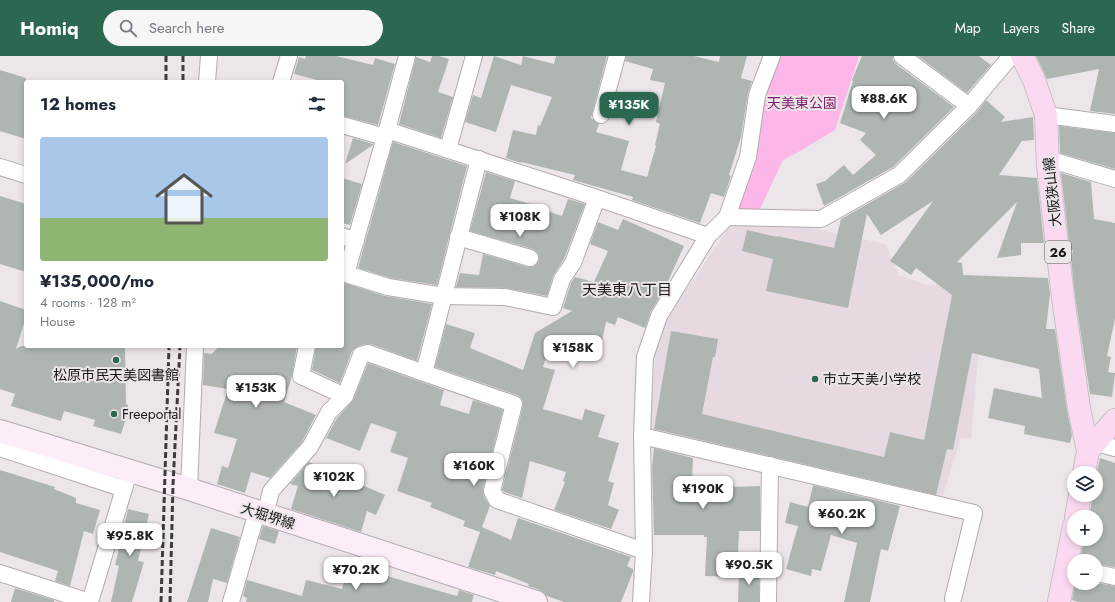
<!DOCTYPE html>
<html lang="en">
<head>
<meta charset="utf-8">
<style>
  :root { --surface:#fff; --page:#f6f6f7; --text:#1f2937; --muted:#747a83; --line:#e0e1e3; --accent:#2c6750 }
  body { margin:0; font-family:Jost,"Noto Sans JP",sans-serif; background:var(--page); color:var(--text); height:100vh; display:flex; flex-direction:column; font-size:15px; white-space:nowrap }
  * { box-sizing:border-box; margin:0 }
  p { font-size:13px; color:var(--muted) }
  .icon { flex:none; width:22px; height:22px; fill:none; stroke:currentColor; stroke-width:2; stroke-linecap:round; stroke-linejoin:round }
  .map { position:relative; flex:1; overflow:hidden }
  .side { position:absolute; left:24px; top:24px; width:320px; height:268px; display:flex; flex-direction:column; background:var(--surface); border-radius:4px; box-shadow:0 2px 6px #0003 }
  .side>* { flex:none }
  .fabs { position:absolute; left:1067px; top:410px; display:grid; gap:8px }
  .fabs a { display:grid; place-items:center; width:36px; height:36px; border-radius:50%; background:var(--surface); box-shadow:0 2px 6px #0003; font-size:20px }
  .price { position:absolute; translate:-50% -34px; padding:0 9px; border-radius:8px; background:#fff; color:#222; font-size:13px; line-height:26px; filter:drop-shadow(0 1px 2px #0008) }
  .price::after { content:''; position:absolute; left:50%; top:24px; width:12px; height:9px; margin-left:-6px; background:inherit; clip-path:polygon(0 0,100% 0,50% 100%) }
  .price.active { background:var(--accent); color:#fff }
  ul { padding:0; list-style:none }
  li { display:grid; align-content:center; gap:8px; height:212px; padding:0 16px }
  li+li { border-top:1px solid var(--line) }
  li span { display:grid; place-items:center; height:124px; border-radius:4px; color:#555 }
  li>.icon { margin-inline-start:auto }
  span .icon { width:72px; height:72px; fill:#fffc; stroke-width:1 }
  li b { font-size:17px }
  h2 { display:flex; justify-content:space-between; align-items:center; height:48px; padding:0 16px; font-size:17px }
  header { display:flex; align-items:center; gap:24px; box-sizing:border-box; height:56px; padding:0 20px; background:var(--accent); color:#fff }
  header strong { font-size:19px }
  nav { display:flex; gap:22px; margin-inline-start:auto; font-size:14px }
  .search { width:280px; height:36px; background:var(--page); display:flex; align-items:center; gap:10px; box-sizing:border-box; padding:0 14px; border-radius:22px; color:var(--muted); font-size:15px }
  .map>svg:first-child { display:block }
  .built { fill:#e7d9e2 }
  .green { fill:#fcb6e7 }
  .building { fill:#afb6b2 }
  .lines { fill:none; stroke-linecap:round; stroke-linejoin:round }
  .minor-casing { stroke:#b1abaf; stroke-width:18 }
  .secondary-casing { stroke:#b1abaf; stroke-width:24 }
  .primary-casing { stroke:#c3c3c3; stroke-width:24 }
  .minor { stroke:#fff; stroke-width:16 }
  .secondary { stroke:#fdedf8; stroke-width:22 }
  .primary { stroke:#fbdaf1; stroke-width:22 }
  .rail { stroke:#3e3b3d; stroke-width:3; stroke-dasharray:6 3; stroke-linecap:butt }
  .poi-dot { fill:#2c6750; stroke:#ece6ea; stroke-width:1.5 }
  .labels { text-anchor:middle; stroke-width:4; stroke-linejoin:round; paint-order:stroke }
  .shield { fill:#ece6ea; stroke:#585557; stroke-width:1 }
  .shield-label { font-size:13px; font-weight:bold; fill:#191718 }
  .park-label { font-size:14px; fill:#7f1e6a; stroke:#ece6ea }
  .street-label { font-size:14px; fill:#191718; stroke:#ece6ea }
  .poi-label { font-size:14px; fill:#191718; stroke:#ece6ea; text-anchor:start }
  .neighbourhood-label { font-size:15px; fill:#191718; stroke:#ece6ea }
</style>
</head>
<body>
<header>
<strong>Homiq</strong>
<div class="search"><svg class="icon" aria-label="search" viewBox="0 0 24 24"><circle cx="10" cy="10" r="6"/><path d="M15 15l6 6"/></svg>Search here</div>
<nav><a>Map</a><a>Layers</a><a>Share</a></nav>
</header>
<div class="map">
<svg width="1115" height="546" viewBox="0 0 1115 546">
  <rect width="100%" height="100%" fill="#ece6ea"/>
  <polygon class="built" points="732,167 805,171 886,188 899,219 930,230 952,224 980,281 971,383 961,382 941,445 656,379 650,373 656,291 667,262"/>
  <polygon class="green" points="777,0 859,0 835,74 800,95 783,104 760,153 733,156 760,45"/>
  <g class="building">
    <polygon points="306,0 336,0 373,9 375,2 395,8 378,69 342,60 342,26 325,26 294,18 299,1 305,3"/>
    <polygon points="432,0 439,0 449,3 438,36 453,41 441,82 399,68 416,1 430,6"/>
    <polygon points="494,0 521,9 523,0 554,8 556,0 607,0 591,62 599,68 596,76 629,85 621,114 647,121 656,90 655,89 660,68 656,66 665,27 650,24 653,13 625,5 626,0 694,0 719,6 720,0 747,0 741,22 752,25 748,37 741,81 729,119 731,120 724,141 711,137 700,167 632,144 633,141 573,124 575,119 521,106 521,107 506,102 513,74 536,79 538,69 540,70 552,41 511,29 496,76 465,66 473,39 481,42"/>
    <polygon points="862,0 893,0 893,4 896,8 954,51 893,111 824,150 816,128 825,125 844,109 853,119 876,99 860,84 866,77 840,67 853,25 852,24"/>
    <polygon points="918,0 979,0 991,9 967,37"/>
    <polygon points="1036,0 1115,0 1115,58 1090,55 1099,13 1047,23"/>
    <polygon points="0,14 26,22 26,83 0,75"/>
    <polygon points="986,44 1005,61 1001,66 1033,61 1034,84 1022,85 999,119 1037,122 1044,187 1021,187 1021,199 997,202 1017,146 957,206 962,207 963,219 1048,222 1050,238 1046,273 1055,273 1067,354 1072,379 1070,387 1024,378 1025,370 988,362 994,332 1042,342 1039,313 972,297 953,394 947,393 936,439 654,373 671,275 718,283 715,301 713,301 702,358 884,401 890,376 924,384 952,239 916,212 911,219 890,205 933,145 881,179 867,158 848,252 766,235 773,203 742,195 747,174 777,181 777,180 834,192 841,163 906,126 976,57"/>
    <polygon points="1059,70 1115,77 1115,113 1060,97"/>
    <polygon points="353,82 373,88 373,89 345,108"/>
    <polygon points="393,86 467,110 437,229 390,222 358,212"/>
    <polygon points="486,116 515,125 510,142 534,149 533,150 562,160 568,143 585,148 564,203 553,220 547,240 505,232 456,231 460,217 479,219 483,198 528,211 533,211 536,209 539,204 539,199 537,196 533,193 470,175"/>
    <polygon points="1061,117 1091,126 1094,163 1115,167 1115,263 1107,300 1111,301 1108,316 1115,317 1112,341 1090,338 1075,240 1071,204 1073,194 1070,195"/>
    <polygon points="342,122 362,128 350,169 342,167"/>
    <polygon points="0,140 26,148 26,216 0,208"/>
    <polygon points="623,163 684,190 664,234 651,255 645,272 618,261 615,269 606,266 600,294 561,285 548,294 543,311 555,314 543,353 582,364 585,353 605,359 598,381 619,387 608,425 614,427 608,449 619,454 611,473 554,454 565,426 563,425 566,416 530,405 522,442 504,436 502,434 523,350 523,346 521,342 517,339 435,311 446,268 475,277 470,292 523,314 535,277 572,255 563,252 571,227 575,221 594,226 608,195 590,188 598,166 618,174"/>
    <polygon points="342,226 385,240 432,248 417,305 371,288 366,288 358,290 352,295 340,327 312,314 316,290 342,290"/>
    <polygon points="0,245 26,254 26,261 16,293 21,290 125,290 126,348 128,349 125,359 127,360 121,378 93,370 95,364 64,355 61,365 11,350 15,338 0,333"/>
    <polygon points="219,290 297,290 292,320 284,346 316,359 302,386 270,422 251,416 245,437 217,428 222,410 228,412 237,383 214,377 228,333 203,329 204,297 212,298"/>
    <polygon points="368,307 444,334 440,349 469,358 473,344 503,354 483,433 484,440 490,450 482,471 511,484 518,462 631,501 627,510 633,513 633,516 621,546 564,546 547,540 540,534 528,530 529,528 496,515 495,519 468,511 480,476 463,470 465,465 430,451 432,447 397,435 408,402 390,396 397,376 371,367 360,395 326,382 337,362 353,344"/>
    <polygon points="654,392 693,402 692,424 730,426 730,431 760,430 760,475 739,475 737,521 705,520 707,481 704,481 704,479 654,479 652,411"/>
    <polygon points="1100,402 1115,407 1115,511 1096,508 1096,505 1080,505 1084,483 1096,483 1096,461 1089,461 1093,439 1096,439 1096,420"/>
    <polygon points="309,406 385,439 376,459 367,455 361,476 291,453 298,430 290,428"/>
    <polygon points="0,414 55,431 54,433 76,442 76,447 100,454 93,478 84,475 70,530 55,525 58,515 0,496"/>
    <polygon points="813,429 900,450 888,495 881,493 870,546 844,546 857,487 831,479 821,515 812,513 811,520 786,513 798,470 785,467 790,446 808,451"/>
    <polygon points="128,453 149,458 138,505 144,506 132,546 111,546 119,510 115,509"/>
    <polygon points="263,470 279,475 275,488 259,483"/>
    <polygon points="211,472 240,481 227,527 213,523 208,546 187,546"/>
    <polygon points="349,508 363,512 364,509 377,512 376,517 457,540 459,534 474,539 472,546 246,546 247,542 243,540 247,524 302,540 306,524 342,533"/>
    <polygon points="739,514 759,515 759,546 738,546"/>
    <polygon points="1075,527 1096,527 1115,530 1115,546 1078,546 1072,544"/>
    <polygon points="15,532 54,544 54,546 11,546"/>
  </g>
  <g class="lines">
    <defs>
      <g id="minor">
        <polyline points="902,0 969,50"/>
        <polyline points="207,26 209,0"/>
        <polyline points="281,26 289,0"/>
        <polyline points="601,59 617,0"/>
        <polyline points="1046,59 1115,68"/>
        <polyline points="342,69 385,81"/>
        <polyline points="387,74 407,0"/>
        <polyline points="448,93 474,0"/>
        <polyline points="479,103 424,317 514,348 492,435 497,444 644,495"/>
        <polyline points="1048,103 1115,123"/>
        <polyline points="0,111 26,119"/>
        <polyline points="597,142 573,207 562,223 553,251 505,241 444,240 388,231 346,218 387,74 597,142 708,180"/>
        <polyline points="727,161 821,163 899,119 969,50 1011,0"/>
        <polyline points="342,180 356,185"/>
        <polyline points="458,181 530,202"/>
        <polyline points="307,290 301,320 345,340"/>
        <polyline points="642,380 974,457 953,543"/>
        <polyline points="1096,387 1115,392"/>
        <polyline points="0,392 124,433"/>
        <polyline points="189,433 195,290"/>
        <polyline points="265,459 271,435 310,391 329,356 345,340 361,299 368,297 424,317"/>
        <polyline points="0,517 90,546"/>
        <polyline points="1096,517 1115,521"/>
        <polyline points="90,546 129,416"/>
        <polyline points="231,546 257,456"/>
        <polyline points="641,546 644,495 642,380 645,301 659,260 708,180 727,161 748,101 757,39 772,0"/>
        <polyline points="768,546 770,409"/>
      </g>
      <polyline id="secondary" points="0,375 189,433 536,546"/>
      <g id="primary">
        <polyline points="1022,0 1034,24 1046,59 1048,110 1063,242 1079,352 1088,395 1084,417"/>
        <polyline points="1088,395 1115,364"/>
        <polyline points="1076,461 1080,439"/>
        <polyline points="1059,546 1074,470"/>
      </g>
    </defs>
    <use href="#minor" class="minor-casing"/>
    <use href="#secondary" class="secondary-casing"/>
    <use href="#primary" class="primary-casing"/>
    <use href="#minor" class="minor"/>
    <use href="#secondary" class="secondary"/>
    <use href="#primary" class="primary"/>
    <g class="rail">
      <polyline points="166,0 166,26"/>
      <polyline points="183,0 183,26"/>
      <polyline points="161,546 169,290"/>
      <polyline points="170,546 173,429 180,290"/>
    </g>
  </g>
  <g class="poi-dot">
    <circle cx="116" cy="304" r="4"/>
    <circle cx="815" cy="323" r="4"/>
    <circle cx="114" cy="358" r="4"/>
  </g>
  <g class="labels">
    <rect class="shield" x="1045" y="185" width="26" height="22" rx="3"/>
    <g class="shield-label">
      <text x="1058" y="201">26</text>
    </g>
    <g class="park-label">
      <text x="802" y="52">天美東公園</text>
    </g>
    <g class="street-label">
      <text transform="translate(1052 136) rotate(-96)" y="5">大阪狭山線</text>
      <text transform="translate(268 460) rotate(18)" y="5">大堀堺線</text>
    </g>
    <g class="poi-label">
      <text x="116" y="324" text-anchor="middle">松原市民天美図書館</text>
      <text x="823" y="328">市立天美小学校</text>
      <text x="122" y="363">Freeportal</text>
    </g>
    <g class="neighbourhood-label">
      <text x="627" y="239">天美東八丁目</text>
    </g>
  </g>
</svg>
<div class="fabs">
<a><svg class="icon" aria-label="layers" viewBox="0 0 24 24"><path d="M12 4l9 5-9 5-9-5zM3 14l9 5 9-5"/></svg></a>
<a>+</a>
<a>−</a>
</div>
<b class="price" style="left:884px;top:64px">¥88.6K</b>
<b class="price active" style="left:629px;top:70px">¥135K</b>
<b class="price" style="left:520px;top:182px">¥108K</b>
<b class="price" style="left:573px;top:313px">¥158K</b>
<b class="price" style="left:256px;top:353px">¥153K</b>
<b class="price" style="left:474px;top:431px">¥160K</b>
<b class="price" style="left:334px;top:442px">¥102K</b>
<b class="price" style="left:703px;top:454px">¥190K</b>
<b class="price" style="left:842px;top:479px">¥60.2K</b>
<b class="price" style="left:130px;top:501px">¥95.8K</b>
<b class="price" style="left:749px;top:530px">¥90.5K</b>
<b class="price" style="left:356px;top:535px">¥70.2K</b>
<section class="side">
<h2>12 homes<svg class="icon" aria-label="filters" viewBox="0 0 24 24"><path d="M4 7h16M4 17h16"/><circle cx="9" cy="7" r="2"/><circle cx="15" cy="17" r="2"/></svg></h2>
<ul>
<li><span style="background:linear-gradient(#a9c7e8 65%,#8fb573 0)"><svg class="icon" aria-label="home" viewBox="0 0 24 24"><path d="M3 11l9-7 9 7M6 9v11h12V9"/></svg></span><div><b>¥135,000/mo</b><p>4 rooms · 128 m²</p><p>House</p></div></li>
</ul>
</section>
</div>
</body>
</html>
